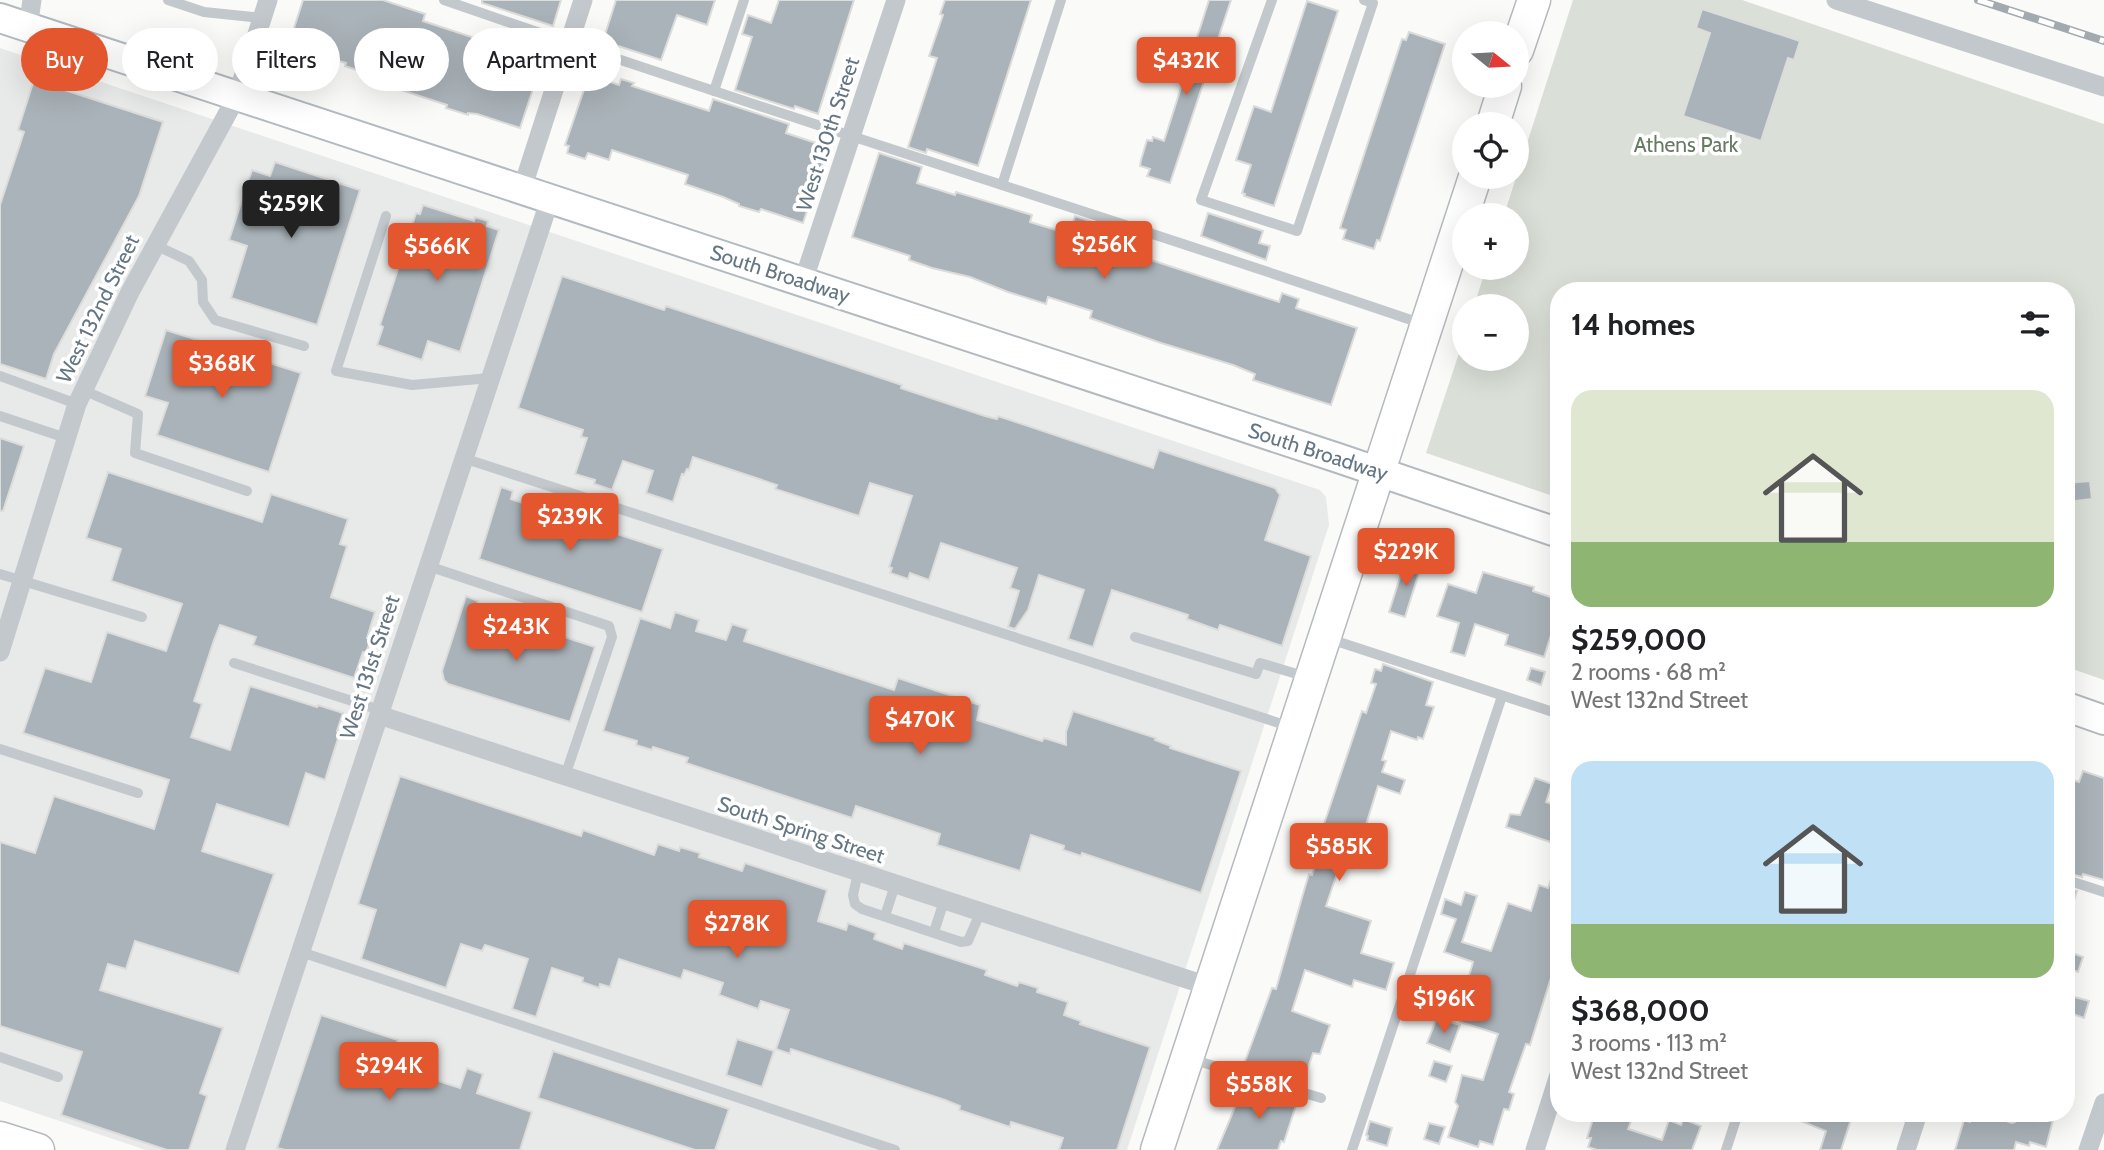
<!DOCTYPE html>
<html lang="en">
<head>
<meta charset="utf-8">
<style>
  :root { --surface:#fff; --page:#f6f6f6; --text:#202124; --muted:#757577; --accent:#e4572e }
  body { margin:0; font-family:Cabin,sans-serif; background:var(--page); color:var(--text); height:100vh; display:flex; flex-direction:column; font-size:26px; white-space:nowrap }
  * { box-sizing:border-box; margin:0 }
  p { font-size:23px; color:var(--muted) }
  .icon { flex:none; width:38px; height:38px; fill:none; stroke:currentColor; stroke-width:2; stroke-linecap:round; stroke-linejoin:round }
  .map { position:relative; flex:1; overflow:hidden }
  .panel { position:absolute; left:1550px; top:282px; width:525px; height:840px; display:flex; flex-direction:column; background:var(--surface); border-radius:28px; box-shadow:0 7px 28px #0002 }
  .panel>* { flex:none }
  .banner { position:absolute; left:21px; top:28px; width:665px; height:63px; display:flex; gap:14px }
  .needle { width:46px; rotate:108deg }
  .buttons { position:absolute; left:1452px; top:21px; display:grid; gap:14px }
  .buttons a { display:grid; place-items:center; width:77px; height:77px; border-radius:50%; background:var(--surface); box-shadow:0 7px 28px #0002; font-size:35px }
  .price { position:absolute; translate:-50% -60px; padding:0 16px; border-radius:7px; background:var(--accent); color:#fff; font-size:23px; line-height:46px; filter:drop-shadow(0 2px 4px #0008) }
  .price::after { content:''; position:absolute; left:50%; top:42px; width:21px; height:16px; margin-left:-10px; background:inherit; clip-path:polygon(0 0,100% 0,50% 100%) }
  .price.current { background:#222; color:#fff }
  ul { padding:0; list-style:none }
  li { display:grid; align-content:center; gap:14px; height:371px; padding:0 21px }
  li span { display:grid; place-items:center; height:217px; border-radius:21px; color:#555 }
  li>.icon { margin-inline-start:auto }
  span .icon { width:126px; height:126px; fill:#fffc; stroke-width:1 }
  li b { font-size:30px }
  h2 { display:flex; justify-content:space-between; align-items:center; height:84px; padding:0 21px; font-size:30px }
  .pill { padding:0 24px; border-radius:32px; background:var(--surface); box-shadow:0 7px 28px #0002; font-size:24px; line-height:63px }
  .pill.current { background:var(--accent); color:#fff }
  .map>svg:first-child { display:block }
  .built { fill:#e8e9e9 }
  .green { fill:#dadfd7 }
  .building { fill:#aab3b9; stroke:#dcdcda; stroke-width:2 }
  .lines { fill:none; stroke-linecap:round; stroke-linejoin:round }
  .secondary-casing { stroke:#b3babf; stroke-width:32 }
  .primary-casing { stroke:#b5babe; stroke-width:35 }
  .lane { stroke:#c3c8cc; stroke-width:10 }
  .street { stroke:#c3c8cc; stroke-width:19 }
  .secondary { stroke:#fff; stroke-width:28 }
  .primary { stroke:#fff; stroke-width:32 }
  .rail-casing { stroke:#a2aab0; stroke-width:8 }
  .rail { stroke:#fff; stroke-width:5; stroke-dasharray:16; stroke-linecap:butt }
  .labels { text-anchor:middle; stroke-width:7; stroke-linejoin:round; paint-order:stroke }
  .street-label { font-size:21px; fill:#657683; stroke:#fff }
  .park-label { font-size:21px; fill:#687a64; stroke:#fff }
</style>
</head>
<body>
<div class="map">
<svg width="2104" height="1150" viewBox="0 0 2104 1150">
  <rect width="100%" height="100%" fill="#fafaf8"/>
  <polygon class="built" points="0,48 1320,490 1326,497 1329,525 1127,1150 146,1150 0,1101"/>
  <polygon class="green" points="1573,0 1742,0 2104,124 2104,680 2067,667 2067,290 1559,290 1559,498 1426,453 1465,335 1465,359 1517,359 1517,306 1474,306 1486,268 1517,268 1517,215 1504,215"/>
  <g class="building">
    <polygon points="303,0 383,0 425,14 423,21 499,46 501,39 545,53 520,128 477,114 468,113 468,115 446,108 447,105 401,90 402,85 345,66 346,63 288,47"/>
    <polygon points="482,0 561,0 553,26 482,3"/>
    <polygon points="616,0 715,0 707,25 677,15 661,60 603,41"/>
    <polygon points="779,0 854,0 818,114 795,106 794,109 735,90 752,37 742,34 748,15 771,23"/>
    <polygon points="945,0 1031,0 978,166 927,149 926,153 908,147 937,58 929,56 943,15 940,14"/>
    <polygon points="1209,0 1231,0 1170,183 1147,176 1150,169 1140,166 1141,160 1147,140 1152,141 1153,137 1164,141"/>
    <polygon points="1307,1 1338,11 1274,206 1244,196 1245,194 1242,193 1251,165 1236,160 1254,106 1271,112"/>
    <polygon points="1702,9 1800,41 1794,60 1788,58 1761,141 1683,116 1710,33 1696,28"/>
    <polygon points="1409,32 1445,44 1380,241 1377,240 1374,249 1343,239 1346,230 1340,228 1402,39 1406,40"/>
    <polygon points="589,75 619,85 621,79 634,83 632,86 709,111 713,99 789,124 786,133 828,147 803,223 761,209 759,212 739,206 739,204 723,197 685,184 688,175 612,150 609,160 588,153 585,159 567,153 569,146 565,145"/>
    <polygon points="34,80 163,122 139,196 54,354 46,379 0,364 0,205 24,132 18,130"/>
    <polygon points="879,153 922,167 917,183 955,195 956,192 1032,215 1030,222 1069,234 1075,216 1141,238 1136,255 1279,302 1282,293 1299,299 1296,308 1357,328 1331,405 1253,380 1255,374 1233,365 1161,343 1090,318 1092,311 1048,297 1046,304 1008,292 970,277 932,268 909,260 910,256 852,237"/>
    <polygon points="275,162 360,190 317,325 231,298 247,246 229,240 252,170 270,176"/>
    <polygon points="423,205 474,221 475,217 488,221 487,226 499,230 460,352 428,341 422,360 377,345 383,327 380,325 416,213 420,214"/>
    <polygon points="1208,213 1263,231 1259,243 1270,246 1266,260 1201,236"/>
    <polygon points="562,276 664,310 666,306 902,385 901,388 985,416 997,419 998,416 1153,468 1159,450 1275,488 1280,495 1265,540 1311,556 1282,646 1220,625 1218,630 1187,619 1188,615 1112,590 1093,647 1068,639 1084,590 1039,575 1028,610 1015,629 1008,627 1019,591 1010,588 1017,568 941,543 929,580 910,573 908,579 890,573 892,568 889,567 912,496 870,483 859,516 775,489 777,485 693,457 689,470 687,469 684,475 682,474 673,502 646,493 653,471 623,461 612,490 594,484 595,480 575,474 587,438 581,437 583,430 518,408"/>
    <polygon points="166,330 301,373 269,472 157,435 168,403 145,396"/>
    <polygon points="0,438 24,446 3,511 0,511"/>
    <polygon points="108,472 262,522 271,494 348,519 340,544 347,546 331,597 375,612 367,638 371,639 366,653 363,652 354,678 253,645 256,637 220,625 214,640 194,701 202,704 191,737 230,750 250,686 317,707 318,705 343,713 337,731 340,732 325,780 306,773 289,827 217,804 202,851 274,874 239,974 135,941 126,969 108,964 100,990 223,1028 200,1093 207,1096 189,1150 167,1150 61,1115 82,1052 0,1026 0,842 35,853 54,796 154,829 169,780 23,733 45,668 91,682 107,632 166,651 171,636 182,604 111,581 121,549 86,538"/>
    <polygon points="2090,481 2092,499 2067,502 2067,483"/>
    <polygon points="501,487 513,491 511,499 663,549 642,612 479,559"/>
    <polygon points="1406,558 1422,563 1405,617 1389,612"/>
    <polygon points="1483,572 1534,587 1533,591 1559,600 1559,634 1552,632 1544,657 1505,645 1508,635 1475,624 1465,656 1451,652 1459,623 1437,616 1448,584 1476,593"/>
    <polygon points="466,596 478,601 476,608 595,647 570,722 448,684 444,680 442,671"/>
    <polygon points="675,612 699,620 696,631 726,640 732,624 748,629 744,641 894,690 898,678 980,705 977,720 1042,741 1044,738 1066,745 1066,732 1073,711 1156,738 1155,740 1171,746 1170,748 1241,771 1201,893 1082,853 1081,856 1063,850 1064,846 1031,835 1020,871 937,845 940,834 856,806 852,818 686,763 688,758 653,747 652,750 636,745 637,741 603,731 640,618 670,628"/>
    <polygon points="1383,664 1433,682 1426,705 1434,707 1423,739 1418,737 1417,740 1391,731 1382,760 1386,761 1382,772 1405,780 1400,794 1378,786 1365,828 1373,830 1363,862 1343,856 1326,906 1371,921 1361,953 1394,963 1386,990 1354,980 1352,987 1305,970 1292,1011 1330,1025 1320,1054 1313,1053 1302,1085 1243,1067 1272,988 1276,989 1305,887 1309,874 1312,875 1325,834 1321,833 1327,815 1362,711 1366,713 1376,684 1371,683 1375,669 1381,671"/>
    <polygon points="1531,668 1545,672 1541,685 1527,680"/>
    <polygon points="2083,771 2104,778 2104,880 2083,874 2082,877 2067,873 2067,831 2074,810 2070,809 2073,800 2067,795 2067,778 2079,782"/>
    <polygon points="400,776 581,836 583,830 654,855 658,844 679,851 680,847 700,853 699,857 742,871 745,863 827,890 818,921 846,930 848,923 876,933 874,939 902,949 904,943 987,970 985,975 1017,986 1019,982 1038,988 1037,992 1068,1002 1064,1015 1081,1021 1080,1024 1150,1047 1117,1150 1059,1150 1063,1138 1011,1122 1010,1127 959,1110 960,1106 945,1100 791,1049 790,1054 776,1049 789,1010 761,1001 758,1009 719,995 723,983 684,970 681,979 619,959 610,987 600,984 599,988 582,982 583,978 552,968 536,1017 512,1009 528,959 485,945 482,951 461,944 446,988 361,959 376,910 358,904"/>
    <polygon points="1535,778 1552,784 1546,802 1559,806 1559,845 1506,827 1510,814 1520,815"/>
    <polygon points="1557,862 1559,862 1559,952 1530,1045 1526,1044 1509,1092 1514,1094 1509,1110 1504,1109 1493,1145 1480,1141 1478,1147 1448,1137 1458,1106 1455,1102 1462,1075 1483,1080 1498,1034 1460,1022 1473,985 1467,983 1473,962 1444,952 1456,919 1441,914 1445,899 1461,905 1465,892 1477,896 1462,942 1491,951 1508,903 1531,911 1539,885 1548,888"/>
    <polygon points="2067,888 2077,891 2069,915 2067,914"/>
    <polygon points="2067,951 2083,957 2078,972 2067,968"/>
    <polygon points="2071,996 2089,1001 2084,1018 2067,1012"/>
    <polygon points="321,1015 398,1040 390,1065 460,1088 467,1068 483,1074 477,1093 532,1112 520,1150 285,1150 277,1148"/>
    <polygon points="1437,1018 1460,1025 1450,1052 1427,1043"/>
    <polygon points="737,1039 774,1051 762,1087 726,1075"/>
    <polygon points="553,1051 729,1109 715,1150 695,1150 538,1098"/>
    <polygon points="1434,1061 1452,1066 1446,1082 1429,1076"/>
    <polygon points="1245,1083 1298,1099 1284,1142 1281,1141 1278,1150 1217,1150"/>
    <polygon points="1595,1113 1634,1113 1628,1129 1662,1140 1669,1120 1681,1125 1683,1119 1701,1126 1692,1150 1597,1150 1588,1147 1591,1138 1587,1138"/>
    <polygon points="1781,1113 1853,1113 1841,1150 1820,1150 1826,1131"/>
    <polygon points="1973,1113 1982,1113 2012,1123 2015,1122 2018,1113 2029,1113 2053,1120 2046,1147 2030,1142 2029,1146 2016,1142 2014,1150 1955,1150 1964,1120 1970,1122"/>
    <polygon points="1370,1121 1392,1128 1387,1146 1367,1140 1368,1136 1366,1135"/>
    <polygon points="1429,1123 1445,1127 1439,1144 1424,1139"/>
  </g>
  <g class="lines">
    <defs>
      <g id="secondary">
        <polyline points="0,18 1338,458 1559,533"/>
        <polyline points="2067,707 2104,720"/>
      </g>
      <g id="primary">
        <polyline points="1517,50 1534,0"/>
        <polyline points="1493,124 1505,86"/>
        <polyline points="0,1138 38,1150"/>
        <polyline points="1157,1150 1475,177"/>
      </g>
    </defs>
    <use href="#secondary" class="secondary-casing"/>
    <use href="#primary" class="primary-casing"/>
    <g class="lane">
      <polyline points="168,0 204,12 262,18"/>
      <path d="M444,0C769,113 1098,213 1423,324"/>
      <polyline points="1272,0 1201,200 1297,231 1373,3 1364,0"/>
      <polyline points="714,91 744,0"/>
      <polyline points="1002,185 1061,0"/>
      <polyline points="386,216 336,371 412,385 490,378"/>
      <polyline points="155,245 189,261 202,280 203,302 215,320 304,346"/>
      <polyline points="0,376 77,404"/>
      <polyline points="83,390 138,414 135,453 247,491"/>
      <polyline points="0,416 66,438"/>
      <polyline points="463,458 1291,727"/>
      <polyline points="428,566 609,626 612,637 565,776"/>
      <polyline points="0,574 142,617"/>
      <polyline points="1135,637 1256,674 1260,663 1307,677"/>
      <polyline points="1327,638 1559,714"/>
      <polyline points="234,663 380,710"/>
      <polyline points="0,749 138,793"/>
      <polyline points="858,873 853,895 855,904 862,909 961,942 968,941 980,913"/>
      <polyline points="2067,880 2104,892"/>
      <polyline points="885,916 895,885"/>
      <polyline points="934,932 944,901"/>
      <polyline points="301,952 895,1150"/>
      <polyline points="0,1057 58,1077"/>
      <polyline points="1191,1059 1321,1098"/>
      <polyline points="1352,1150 1502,696"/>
      <polyline points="1726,1150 1738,1113"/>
    </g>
    <g class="street">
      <polyline points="1836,0 2104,87"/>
      <polyline points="28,28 32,0"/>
      <polyline points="522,189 583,0"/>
      <polyline points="803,282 896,0"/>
      <polyline points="0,652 77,404 130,292 237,96 268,0"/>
      <polyline points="379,715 1211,987"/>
      <polyline points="235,1150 550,199"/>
      <polyline points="1535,1150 1559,1075"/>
      <polyline points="1906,1150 1918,1113"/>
      <polyline points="2088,1150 2104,1103"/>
    </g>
    <use href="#secondary" class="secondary"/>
    <use href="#primary" class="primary"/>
    <defs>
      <polyline id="rail" points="1978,0 2104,41"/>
    </defs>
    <use href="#rail" class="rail-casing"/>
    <use href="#rail" class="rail"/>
  </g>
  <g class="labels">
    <g class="street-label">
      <text transform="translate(828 134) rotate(-72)" y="7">West 130th Street</text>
      <text transform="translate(780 274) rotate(18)" y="7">South Broadway</text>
      <text transform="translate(98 309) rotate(-64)" y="7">West 132nd Street</text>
      <text transform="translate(1318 452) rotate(18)" y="7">South Broadway</text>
      <text transform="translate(370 667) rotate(-72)" y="7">West 131st Street</text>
      <text transform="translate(801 830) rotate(18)" y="7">South Spring Street</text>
    </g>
    <g class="park-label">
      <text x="1686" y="152">Athens Park</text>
    </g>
  </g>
</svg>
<div class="buttons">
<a><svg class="needle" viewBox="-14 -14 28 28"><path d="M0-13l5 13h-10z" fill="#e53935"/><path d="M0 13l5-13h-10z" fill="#757577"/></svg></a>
<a><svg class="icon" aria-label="locate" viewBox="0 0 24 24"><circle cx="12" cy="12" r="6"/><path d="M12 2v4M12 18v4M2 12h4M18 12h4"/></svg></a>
<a>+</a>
<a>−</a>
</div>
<b class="price" style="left:1186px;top:97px">$432K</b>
<b class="price current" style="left:291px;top:240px">$259K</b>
<b class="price" style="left:1104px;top:281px">$256K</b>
<b class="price" style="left:437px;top:283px">$566K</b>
<b class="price" style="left:222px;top:400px">$368K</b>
<b class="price" style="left:570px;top:553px">$239K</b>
<b class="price" style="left:1406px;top:588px">$229K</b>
<b class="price" style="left:516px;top:663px">$243K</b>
<b class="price" style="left:920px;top:756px">$470K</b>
<b class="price" style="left:1339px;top:883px">$585K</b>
<b class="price" style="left:737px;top:960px">$278K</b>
<b class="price" style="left:1444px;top:1035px">$196K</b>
<b class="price" style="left:389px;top:1102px">$294K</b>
<b class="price" style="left:1259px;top:1121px">$558K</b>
<div class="banner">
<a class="pill current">Buy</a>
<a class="pill">Rent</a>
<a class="pill">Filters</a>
<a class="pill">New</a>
<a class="pill">Apartment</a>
</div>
<section class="panel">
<h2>14 homes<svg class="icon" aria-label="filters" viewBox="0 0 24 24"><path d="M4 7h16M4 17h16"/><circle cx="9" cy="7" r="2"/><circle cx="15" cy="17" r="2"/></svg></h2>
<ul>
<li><span style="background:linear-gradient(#dfe7d0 70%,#8fb573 0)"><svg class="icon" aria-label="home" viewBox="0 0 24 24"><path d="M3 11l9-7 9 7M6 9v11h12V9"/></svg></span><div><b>$259,000</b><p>2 rooms · 68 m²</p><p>West 132nd Street</p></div></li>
<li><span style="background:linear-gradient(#bfe0f5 75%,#8fb573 0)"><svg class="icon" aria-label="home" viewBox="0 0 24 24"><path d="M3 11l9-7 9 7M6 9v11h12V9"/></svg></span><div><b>$368,000</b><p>3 rooms · 113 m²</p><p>West 132nd Street</p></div></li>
</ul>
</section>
</div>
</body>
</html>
